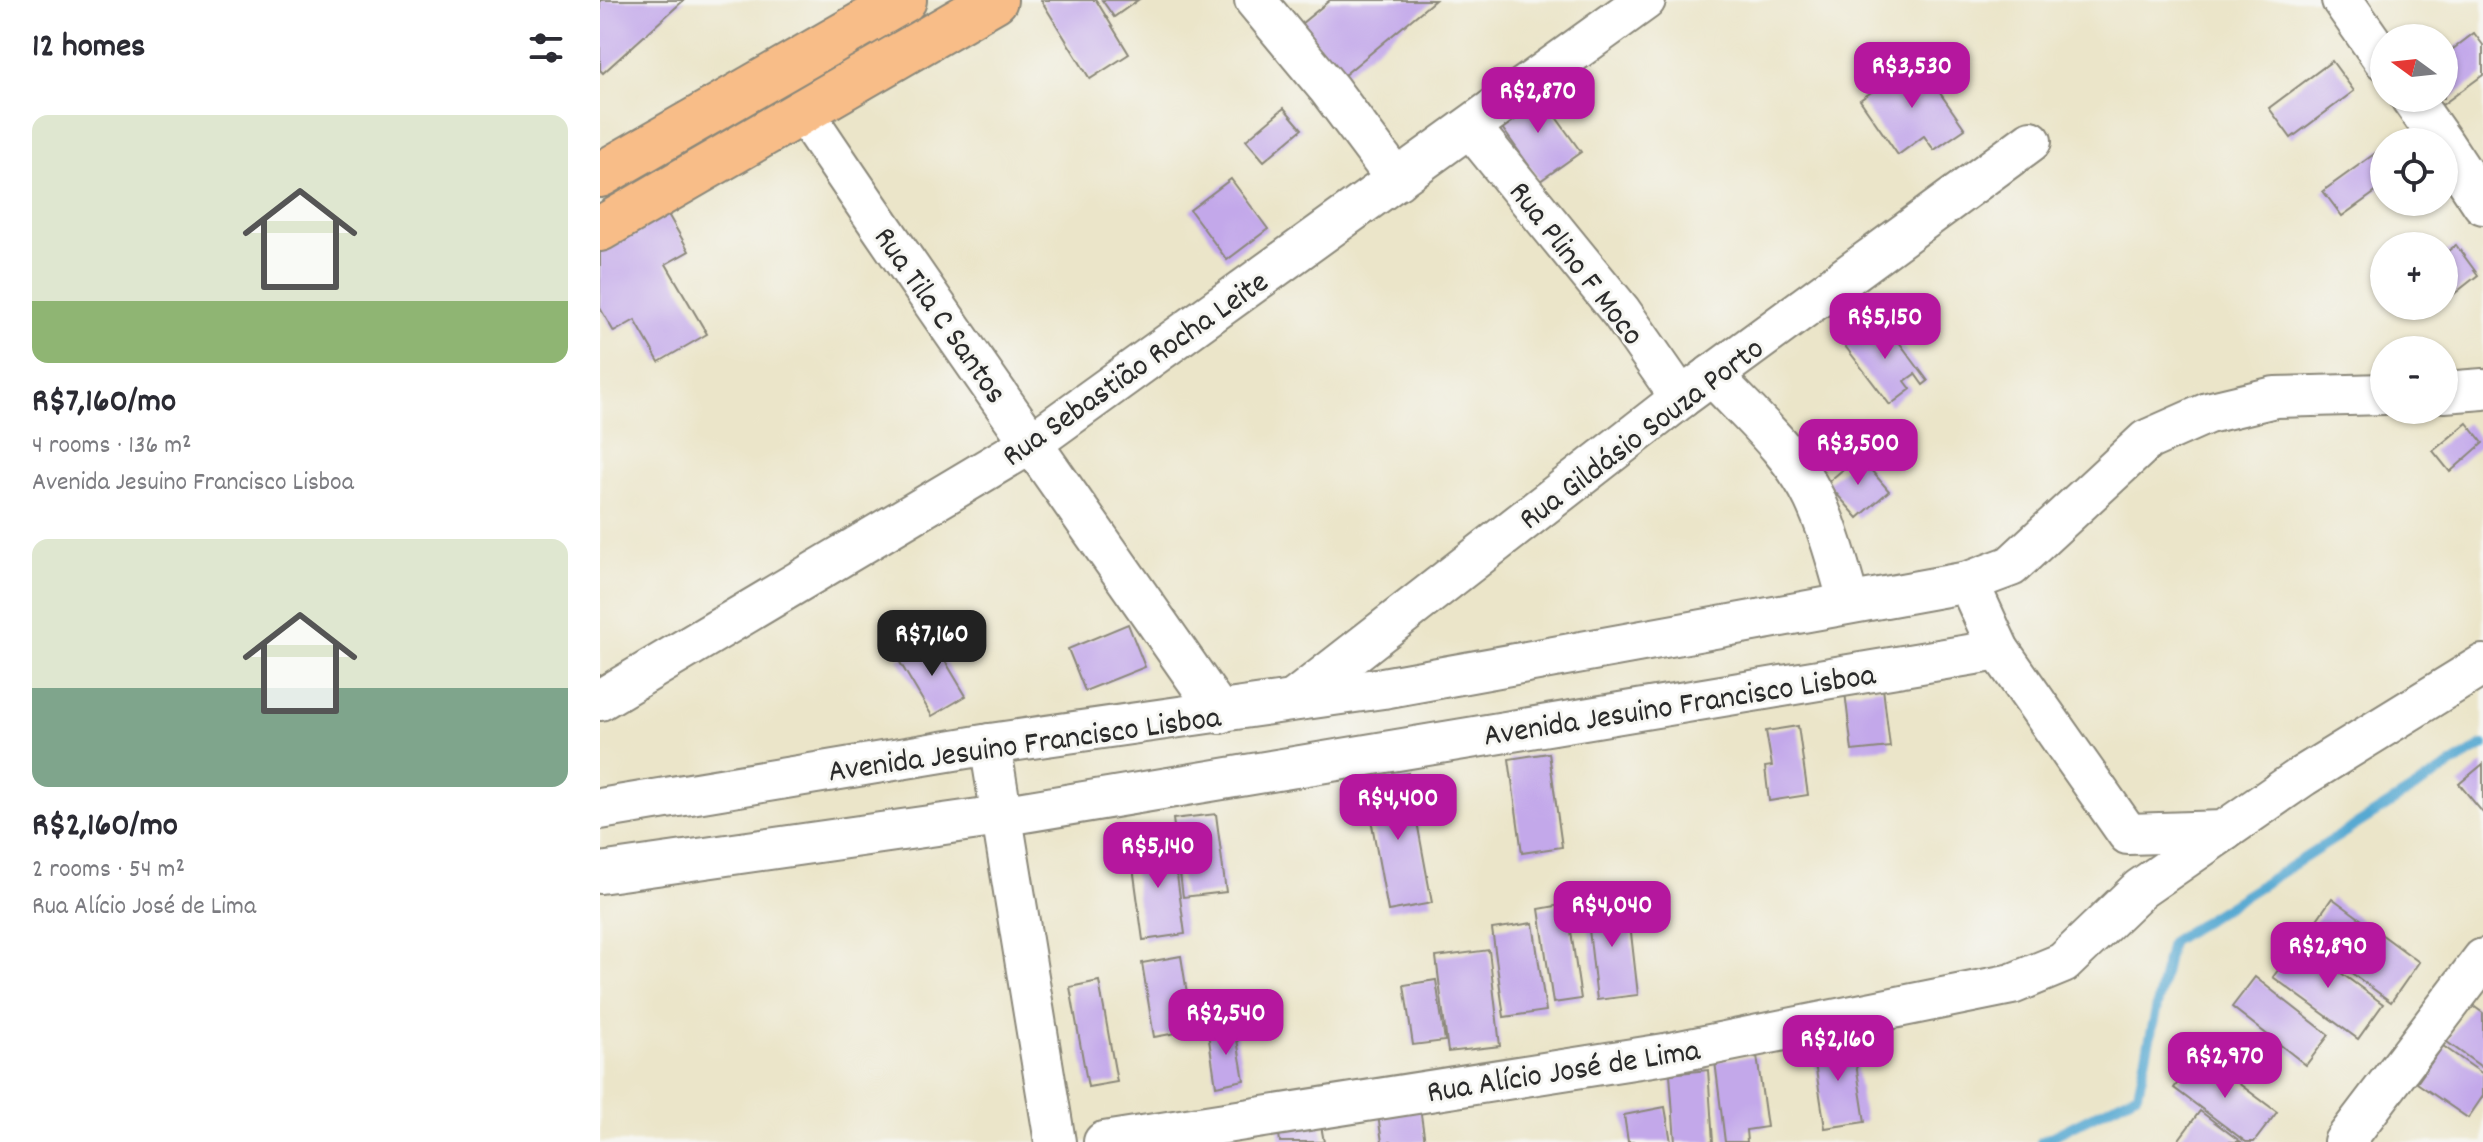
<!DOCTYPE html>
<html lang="en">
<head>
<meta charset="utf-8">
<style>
  :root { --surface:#fff; --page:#f7f7f7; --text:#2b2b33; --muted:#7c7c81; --accent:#b5179e }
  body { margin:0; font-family:Dekko,sans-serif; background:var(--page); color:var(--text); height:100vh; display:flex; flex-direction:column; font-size:30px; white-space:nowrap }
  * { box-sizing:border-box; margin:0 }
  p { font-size:26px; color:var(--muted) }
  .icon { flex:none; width:44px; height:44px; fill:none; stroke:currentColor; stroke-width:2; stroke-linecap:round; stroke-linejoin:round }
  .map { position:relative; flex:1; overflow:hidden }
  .sheet { display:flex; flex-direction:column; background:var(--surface); width:600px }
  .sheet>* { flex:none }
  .needle { width:52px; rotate:285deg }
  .fabs { position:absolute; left:1770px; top:24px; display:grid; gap:16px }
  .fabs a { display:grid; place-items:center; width:88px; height:88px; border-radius:50%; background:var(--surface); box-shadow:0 2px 6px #0004; font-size:40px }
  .price { position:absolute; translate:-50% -68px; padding:0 18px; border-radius:16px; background:var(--accent); color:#fff; font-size:26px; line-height:52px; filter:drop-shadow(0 2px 4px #0008) }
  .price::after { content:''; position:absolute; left:50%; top:48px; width:24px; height:18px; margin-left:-12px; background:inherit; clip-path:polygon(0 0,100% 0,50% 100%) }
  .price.current { background:#222; color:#fff }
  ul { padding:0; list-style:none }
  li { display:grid; align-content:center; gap:16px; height:424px; padding:0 32px }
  li span { display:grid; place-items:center; height:248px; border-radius:16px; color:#555 }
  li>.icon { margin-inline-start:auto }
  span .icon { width:144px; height:144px; fill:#fffc; stroke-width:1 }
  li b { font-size:34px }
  h2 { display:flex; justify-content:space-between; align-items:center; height:96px; padding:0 32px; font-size:34px }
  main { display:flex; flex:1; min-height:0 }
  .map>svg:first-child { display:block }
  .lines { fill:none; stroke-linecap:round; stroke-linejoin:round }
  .stream { stroke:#57a9d2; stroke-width:10 }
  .building { fill:#c3a8ea }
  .minor-casing { stroke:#8b887a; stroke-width:44 }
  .major-casing { stroke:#8b887a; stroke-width:48 }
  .minor { stroke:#fff; stroke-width:40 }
  .major { stroke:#f8bd88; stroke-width:44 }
  .labels { text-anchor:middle; stroke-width:6; stroke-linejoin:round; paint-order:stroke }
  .street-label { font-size:32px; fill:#2b2b2b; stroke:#f6f6f2 }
</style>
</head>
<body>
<main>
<section class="sheet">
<h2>12 homes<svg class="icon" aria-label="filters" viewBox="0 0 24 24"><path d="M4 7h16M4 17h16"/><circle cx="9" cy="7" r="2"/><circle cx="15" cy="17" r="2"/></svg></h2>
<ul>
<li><span style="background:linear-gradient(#dfe7d0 75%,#8fb573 0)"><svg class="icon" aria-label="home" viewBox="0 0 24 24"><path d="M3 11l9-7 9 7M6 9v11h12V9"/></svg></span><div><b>R$7,160/mo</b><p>4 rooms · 136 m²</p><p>Avenida Jesuino Francisco Lisboa</p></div></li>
<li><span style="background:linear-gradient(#dfe7d0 60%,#7fa58c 0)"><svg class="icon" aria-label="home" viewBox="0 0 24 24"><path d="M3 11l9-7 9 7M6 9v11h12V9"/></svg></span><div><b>R$2,160/mo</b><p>2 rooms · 54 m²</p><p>Rua Alício José de Lima</p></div></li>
</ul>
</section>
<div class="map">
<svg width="1883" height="1142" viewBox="0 0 1883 1142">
  <rect width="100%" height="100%" fill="#f6f6f2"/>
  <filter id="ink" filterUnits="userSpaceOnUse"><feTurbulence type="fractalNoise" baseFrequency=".0125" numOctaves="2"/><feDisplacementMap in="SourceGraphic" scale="16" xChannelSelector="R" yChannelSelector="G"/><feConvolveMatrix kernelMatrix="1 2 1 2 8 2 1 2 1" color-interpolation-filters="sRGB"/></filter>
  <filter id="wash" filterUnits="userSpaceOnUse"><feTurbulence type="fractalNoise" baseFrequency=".006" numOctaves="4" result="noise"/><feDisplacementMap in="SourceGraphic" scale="32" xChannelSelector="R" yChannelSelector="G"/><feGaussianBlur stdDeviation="1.8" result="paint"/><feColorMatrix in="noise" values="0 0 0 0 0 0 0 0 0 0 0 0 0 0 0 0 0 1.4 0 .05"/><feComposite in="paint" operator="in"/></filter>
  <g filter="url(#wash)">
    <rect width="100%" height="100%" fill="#ebe5c9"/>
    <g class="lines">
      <polyline class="stream" points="1441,1142 1538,1093 1571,942 1883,745"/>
    </g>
    <g id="blocks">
      <g class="building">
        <polygon points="0,0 84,0 3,73 0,70"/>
        <polygon points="441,0 496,0 529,54 490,79"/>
        <polygon points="502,0 538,0 514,17"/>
        <polygon points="730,0 835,0 743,76 701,24"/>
        <polygon points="1874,33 1883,45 1883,75 1842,105 1837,98 1844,98 1844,56"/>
        <polygon points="1317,60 1365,129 1334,150 1324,136 1298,155 1260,100"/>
        <polygon points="1732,61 1754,91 1691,138 1669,108"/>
        <polygon points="935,88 981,152 940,181 895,118"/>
        <polygon points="684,108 702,129 664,161 646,140"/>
        <polygon points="1784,147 1784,186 1742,216 1723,191"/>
        <polygon points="631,179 668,229 627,260 590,210"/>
        <polygon points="65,209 89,251 66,264 107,334 59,362 35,320 14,332 0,308 0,247"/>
        <polygon points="1856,245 1878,275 1844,302 1844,254"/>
        <polygon points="1281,318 1328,381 1323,385 1315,374 1305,381 1311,389 1290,405 1245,346"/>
        <polygon points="1867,423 1883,443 1850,472 1833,451"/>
        <polygon points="1259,456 1289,491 1258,518 1227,483"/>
        <polygon points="528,624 545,667 485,691 468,649"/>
        <polygon points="332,639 366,696 332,716 298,659"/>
        <polygon points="1283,688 1290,747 1252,751 1245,692"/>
        <polygon points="1198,726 1208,795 1169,801 1165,767 1172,766 1166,731"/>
        <polygon points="949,753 962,847 922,853 909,759"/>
        <polygon points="1883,764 1883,813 1859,784"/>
        <polygon points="808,773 832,903 788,911 764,781"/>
        <polygon points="616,814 626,892 583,897 573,819"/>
        <polygon points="572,839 585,934 543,940 530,845"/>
        <polygon points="1027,898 1038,995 997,1000 986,903"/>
        <polygon points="1732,898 1819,962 1791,1002 1704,938"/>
        <polygon points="967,904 981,999 953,1003 939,909"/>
        <polygon points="933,923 946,1011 904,1017 892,929"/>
        <polygon points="1699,942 1783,1004 1758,1039 1673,977"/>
        <polygon points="889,950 900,1046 848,1052 836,957"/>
        <polygon points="581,956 593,1030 554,1037 542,963"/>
        <polygon points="1655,977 1729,1035 1706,1065 1632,1007"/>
        <polygon points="836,980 845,1041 813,1045 804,985"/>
        <polygon points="499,981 517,1082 488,1087 470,987"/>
        <polygon points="1872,1005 1883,1013 1883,1068 1847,1042"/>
        <polygon points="635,1028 644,1080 616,1086 608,1033"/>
        <polygon points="1252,1038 1265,1122 1225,1128 1212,1044"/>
        <polygon points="1843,1046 1883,1074 1883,1096 1868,1118 1817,1083"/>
        <polygon points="1599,1054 1677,1112 1654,1142 1646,1142 1574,1088"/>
        <polygon points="1157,1056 1167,1127 1146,1130 1147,1142 1125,1142 1115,1061"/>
        <polygon points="1108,1070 1113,1142 1075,1142 1070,1074"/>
        <polygon points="1065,1107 1071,1142 1028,1142 1024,1115"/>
        <polygon points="820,1108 825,1142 782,1142 778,1115"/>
        <polygon points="1600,1111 1641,1142 1577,1142"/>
        <polygon points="720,1120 724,1142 680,1142 678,1127"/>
      </g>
    </g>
  </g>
  <g filter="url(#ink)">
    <use href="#blocks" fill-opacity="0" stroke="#8b887a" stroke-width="2"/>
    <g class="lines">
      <defs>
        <g id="minor">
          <polyline points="655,0 729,89 797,180"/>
          <polyline points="1742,0 1784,60"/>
          <polyline points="1811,98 1842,142"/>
          <path d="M202,110C338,314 481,512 620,713"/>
          <polyline points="871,128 1021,312 1081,398"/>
          <polyline points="1844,145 1883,204"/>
          <path d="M1112,375C1147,413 1192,451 1214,498C1230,532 1239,568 1249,603"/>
          <polyline points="1844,392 1883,389"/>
          <polyline points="1368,582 1399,650 1528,834 1624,831"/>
          <polyline points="695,699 1081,398 1431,141"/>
          <polyline points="0,700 433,442 1045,0"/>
          <polyline points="390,744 455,1142"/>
          <polyline points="0,809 390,744 783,688 1368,582 1411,566 1547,440 1608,413 1675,397 1784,394"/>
          <polyline points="0,873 400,816 1399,650"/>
          <polyline points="504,1142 1065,1054 1412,984 1463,963 1540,889 1703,776 1883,665"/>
          <polyline points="1744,1142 1883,959"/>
        </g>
        <g id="major">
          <polyline points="0,175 304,0"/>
          <polyline points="0,229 395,0"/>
        </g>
      </defs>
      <use href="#minor" class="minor-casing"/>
      <use href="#major" class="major-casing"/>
      <use href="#minor" class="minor"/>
      <use href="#major" class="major"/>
    </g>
  </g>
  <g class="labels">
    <g class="street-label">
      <text transform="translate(978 262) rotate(52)" y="11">Rua Plino F Moco</text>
      <text transform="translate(342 314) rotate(55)" y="11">Rua Tila C Santos</text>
      <text transform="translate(534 367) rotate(-35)" y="11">Rua Sebastião Rocha Leite</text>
      <text transform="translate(1040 432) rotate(-37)" y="11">Rua Gildásio Souza Porto</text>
      <text transform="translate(1079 703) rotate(-9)" y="11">Avenida Jesuino Francisco Lisboa</text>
      <text transform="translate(424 742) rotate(-8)" y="11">Avenida Jesuino Francisco Lisboa</text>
      <text transform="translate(963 1069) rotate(-9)" y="11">Rua Alício José de Lima</text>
    </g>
  </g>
</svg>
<div class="fabs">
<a><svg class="needle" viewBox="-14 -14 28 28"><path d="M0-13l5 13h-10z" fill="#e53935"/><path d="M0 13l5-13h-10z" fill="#7c7c81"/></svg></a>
<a><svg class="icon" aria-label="locate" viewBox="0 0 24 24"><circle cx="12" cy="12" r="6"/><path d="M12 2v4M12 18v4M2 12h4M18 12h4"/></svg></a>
<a>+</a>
<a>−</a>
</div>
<b class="price" style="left:1312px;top:110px">R$3,530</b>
<b class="price" style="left:938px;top:135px">R$2,870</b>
<b class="price" style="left:1285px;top:361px">R$5,150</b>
<b class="price" style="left:1258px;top:487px">R$3,500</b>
<b class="price current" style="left:332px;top:678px">R$7,160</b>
<b class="price" style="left:798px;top:842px">R$4,400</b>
<b class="price" style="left:558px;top:890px">R$5,140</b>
<b class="price" style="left:1012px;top:949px">R$4,040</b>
<b class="price" style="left:1728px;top:990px">R$2,890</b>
<b class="price" style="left:626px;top:1057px">R$2,540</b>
<b class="price" style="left:1238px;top:1083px">R$2,160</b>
<b class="price" style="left:1625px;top:1100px">R$2,970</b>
</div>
</main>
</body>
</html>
